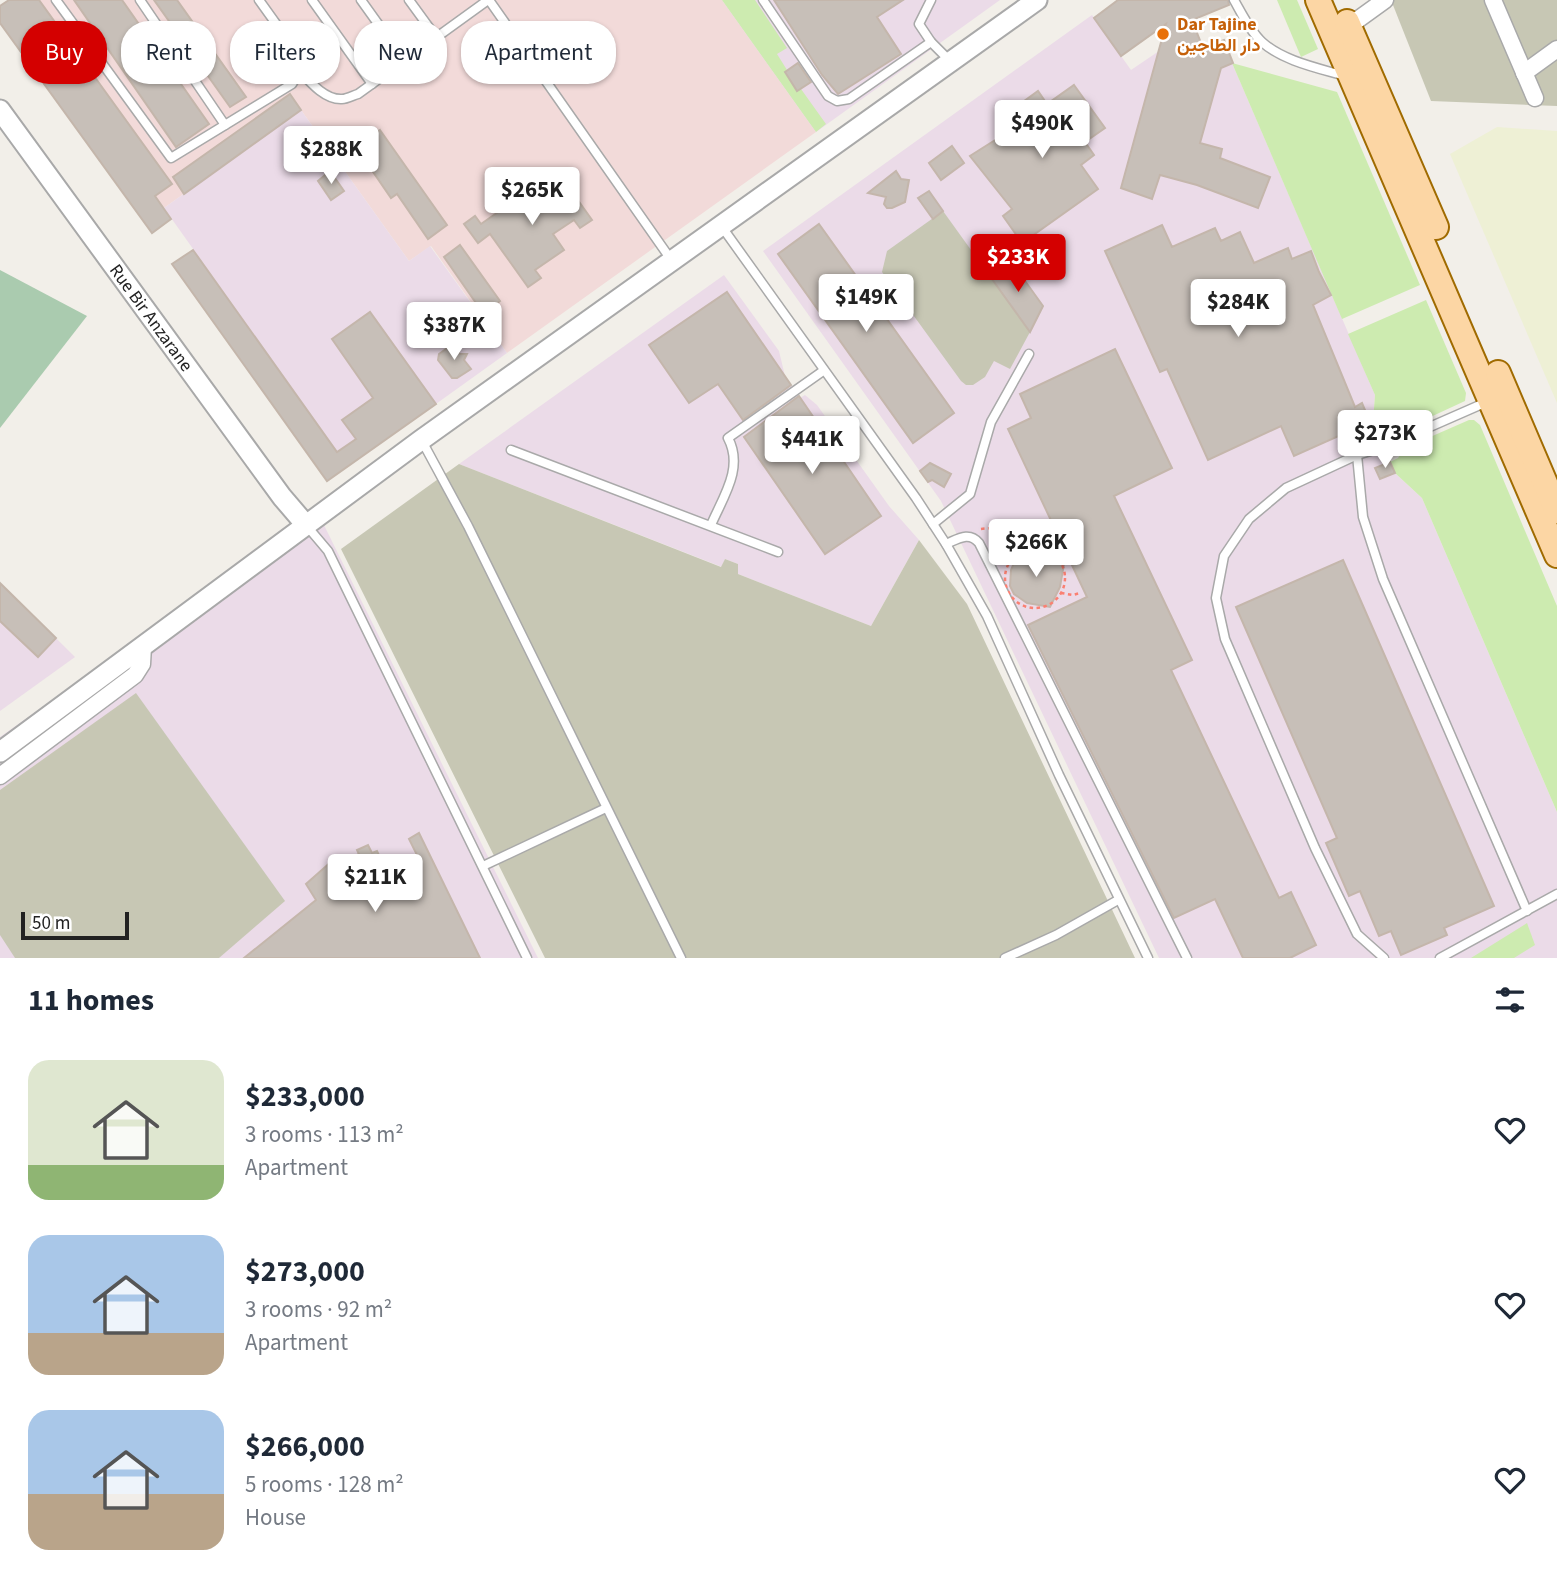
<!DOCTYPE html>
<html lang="en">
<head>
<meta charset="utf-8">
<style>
  :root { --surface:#fff; --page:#f2f2f3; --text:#1f2937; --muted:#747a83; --accent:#d40000 }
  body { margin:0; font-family:"Source Sans 3",Vazirmatn,sans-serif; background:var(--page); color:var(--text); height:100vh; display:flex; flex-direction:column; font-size:26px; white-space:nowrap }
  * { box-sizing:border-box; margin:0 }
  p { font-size:23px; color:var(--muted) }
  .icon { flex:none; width:38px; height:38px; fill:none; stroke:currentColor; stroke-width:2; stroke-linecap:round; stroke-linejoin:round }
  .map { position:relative; height:958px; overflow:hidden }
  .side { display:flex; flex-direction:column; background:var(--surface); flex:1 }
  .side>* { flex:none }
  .guide { position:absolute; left:21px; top:21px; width:700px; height:63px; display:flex; gap:14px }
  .scale { position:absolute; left:21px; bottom:18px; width:108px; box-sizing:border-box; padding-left:7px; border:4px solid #222; border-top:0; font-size:19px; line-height:24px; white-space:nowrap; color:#222; -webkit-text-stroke:5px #fff; paint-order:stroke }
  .price { position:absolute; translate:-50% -60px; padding:0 16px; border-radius:7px; background:#fff; color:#222; font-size:23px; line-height:46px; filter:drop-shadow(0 2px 4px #0008) }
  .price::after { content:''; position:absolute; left:50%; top:42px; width:21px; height:16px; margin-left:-10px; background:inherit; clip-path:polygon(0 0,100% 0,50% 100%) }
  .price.on { background:var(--accent); color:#fff }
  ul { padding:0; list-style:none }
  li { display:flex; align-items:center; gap:21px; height:175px; padding:0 28px }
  li span { display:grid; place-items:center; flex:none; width:196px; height:140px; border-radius:21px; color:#555 }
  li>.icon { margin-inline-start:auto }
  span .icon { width:84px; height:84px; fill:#fffc; stroke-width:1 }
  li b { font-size:30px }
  h2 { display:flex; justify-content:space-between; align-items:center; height:84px; padding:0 28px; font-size:30px }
  .tag { padding:0 24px; border-radius:28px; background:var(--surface); box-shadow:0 2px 5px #0004; font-size:24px; line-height:63px }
  .tag.on { background:var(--accent); color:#fff }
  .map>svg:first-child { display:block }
  .commercial { fill:#f2dad9 }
  .industrial { fill:#ebdbe8 }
  .construction { fill:#c7c7b4 }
  .farmland { fill:#eef0d5 }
  .grass { fill:#cdebb0 }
  .cemetery { fill:#aacbaf }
  .building { fill:#c7bfb8; stroke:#c4b6ab; stroke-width:2; fill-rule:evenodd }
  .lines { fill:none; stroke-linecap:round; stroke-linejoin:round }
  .service-casing { stroke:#a9a9a9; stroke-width:11 }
  .minor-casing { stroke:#a9a9a9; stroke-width:19 }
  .tertiary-casing { stroke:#a9a9a9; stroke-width:23 }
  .primary-casing { stroke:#a06b00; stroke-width:28 }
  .path { stroke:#fa8072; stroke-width:2.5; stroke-dasharray:3.5 3.5; stroke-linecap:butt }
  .service { stroke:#fff; stroke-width:8 }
  .minor { stroke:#fff; stroke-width:16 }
  .tertiary { stroke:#fff; stroke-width:19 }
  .primary { stroke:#fcd6a4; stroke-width:24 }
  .food-dot { fill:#e8710a; stroke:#fff; stroke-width:2.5 }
  .labels { text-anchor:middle; stroke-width:5; stroke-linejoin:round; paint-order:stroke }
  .food-label { font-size:18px; font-weight:bold; fill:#c56008; stroke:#fff; text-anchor:start }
  .street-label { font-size:18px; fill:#222; stroke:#fff }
</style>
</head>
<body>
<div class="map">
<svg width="1557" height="958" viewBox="0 0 1557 958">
  <rect width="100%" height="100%" fill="#f2efe9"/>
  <polygon class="commercial" points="13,0 722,0 816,132 507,353 431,246 409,261 301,110 164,208"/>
  <g class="industrial">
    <polygon points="722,0 1000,0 816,132"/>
    <polygon points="1092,15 1131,70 1159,51 1221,68 1232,63 1375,395 1373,422 1390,462 1395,473 1422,498 1557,812 1557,958 1159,958 941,501 763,251"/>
    <polygon points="301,110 409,261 430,246 507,353 348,467 164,208"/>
    <polygon points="724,275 779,351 785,376 800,398 805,395 817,405 889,506 919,540 871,626 738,574 738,564 725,559 722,567 459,464"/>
    <polygon points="318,513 538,958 0,958 0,737"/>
    <polygon points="0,583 75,657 0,711"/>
  </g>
  <g class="construction">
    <polygon points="1391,0 1557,0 1557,106 1431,101"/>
    <polygon points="943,211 1030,332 1010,369 994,361 985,377 973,385 966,385 961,381 882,272 887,251"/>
    <polygon points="459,464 721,567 725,559 738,564 738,574 871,626 919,540 967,604 1135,958 545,958 341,549"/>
    <polygon points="136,693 285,901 219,958 15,958 0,935 0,790"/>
  </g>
  <polygon class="farmland" points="1497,127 1557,131 1557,403 1450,154"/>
  <g class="grass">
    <polygon points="722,0 755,0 787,48 777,54 787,70 785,72 797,91 801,89 826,124 816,132"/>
    <polygon points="1277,0 1297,0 1318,49 1301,57"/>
    <polygon points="1232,63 1337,92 1420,285 1342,319"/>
    <polygon points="1426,300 1466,393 1465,401 1398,432 1379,436 1373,422 1375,395 1348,334"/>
    <polygon points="1469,420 1474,420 1480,425 1557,606 1557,812 1422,498 1395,473 1390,462 1398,458 1405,448"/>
    <polygon points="1527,923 1535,945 1514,958 1471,958"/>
  </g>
  <polygon class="cemetery" points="0,270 87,316 0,428"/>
  <g class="building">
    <polygon points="9,0 39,0 172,184 155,196 171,219 152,233 0,23 0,6"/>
    <polygon points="74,0 122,0 209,124 176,147"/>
    <polygon points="154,0 177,0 246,97 230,107"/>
    <polygon points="774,0 903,0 877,17 901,54 838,94 822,75"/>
    <polygon points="1118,0 1228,0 1229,5 1192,20 1203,48 1224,40 1233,63 1221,68 1200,143 1222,149 1220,158 1270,177 1258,208 1197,185 1160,175 1152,199 1121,188 1166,24 1121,56 1094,18"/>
    <polygon points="798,63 811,82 797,91 785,72"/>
    <polygon points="1074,85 1105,128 1085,142 1094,155 1081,165 1098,189 1022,243 1003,216 1012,209 970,156 1011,130 1002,117 1038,91 1047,104"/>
    <polygon points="290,94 301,110 184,194 173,177"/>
    <polygon points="380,130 447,225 428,239 397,194 391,198 356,147"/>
    <polygon points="952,146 964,163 941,180 929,163"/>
    <polygon points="330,171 344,191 331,200 318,181"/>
    <polygon points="896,171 901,179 909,180 905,202 892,208 887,208 884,204 886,197 868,193"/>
    <polygon points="560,175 592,220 580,228 574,220 553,234 564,250 535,270 541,278 528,287 490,234 478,243 464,224 475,216 481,224 524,194 527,198"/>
    <polygon points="929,191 943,211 933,219 918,198"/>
    <polygon points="819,224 954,413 913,443 778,254"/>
    <polygon points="1162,225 1172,247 1215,228 1221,241 1240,232 1254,263 1288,248 1292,259 1311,251 1319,272 1331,295 1313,305 1355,407 1362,403 1370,422 1294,456 1281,426 1208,460 1167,369 1160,372 1105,251"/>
    <polygon points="460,245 500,301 483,313 444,257"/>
    <polygon points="193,250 337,452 356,439 342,420 373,398 332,339 370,312 436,404 327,481 172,264"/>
    <polygon points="1010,260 1043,306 1030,332 989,275"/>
    <polygon points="727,292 791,385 743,420 718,384 689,403 649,345"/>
    <polygon points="453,344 460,354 467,354 464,360 471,369 457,378 452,378 438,360 439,354"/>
    <polygon points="1115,349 1172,468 1114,496 1192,660 1171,670 1279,898 1291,892 1316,945 1290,958 1243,958 1215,899 1174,918 1028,625 1087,597 1008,429 1031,418 1020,394"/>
    <polygon points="799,396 881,516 825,554 744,437"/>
    <polygon points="1390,462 1395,473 1380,479 1375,468"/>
    <polygon points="930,463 951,474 944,487 932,480 928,482 920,471"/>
    <polygon points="1036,552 1064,564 1060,587 1050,607 1027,603 1014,594 1010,586 1011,570 1014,563 1020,557"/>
    <polygon points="1343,560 1494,906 1444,928 1447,935 1401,955 1391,931 1379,936 1360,891 1349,896 1326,843 1337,838 1236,607"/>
    <polygon points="0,583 56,638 38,657 0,621"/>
    <path d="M419,833L480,958H244L316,900L306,884L333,860L336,866L359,854L357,850L368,845L372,853L377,851L386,870L394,866L397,871L419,859L409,839ZM363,869L372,889L352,899L343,879Z"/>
  </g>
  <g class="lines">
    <defs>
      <g id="service">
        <polyline points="56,0 171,158 225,125 140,0"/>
        <polyline points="312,0 372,84"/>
        <polyline points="361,0 404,60"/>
        <polyline points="409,0 436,37"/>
        <polyline points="489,0 672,261"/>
        <polyline points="763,0 828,96 837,101 849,99 931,42"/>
        <polyline points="931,0 919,24 931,42 950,61"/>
        <path d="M1234,0C1242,14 1250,31 1262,42C1283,61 1318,68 1345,76"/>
        <path d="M300,71C310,82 325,100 342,99C347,99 354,95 358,94L488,0"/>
        <polyline points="225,125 292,84 300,71 292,46 259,0"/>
        <polyline points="722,227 916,498 946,544 987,616 1059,775 1148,958"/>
        <polyline points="422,441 468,526 681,958"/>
        <polyline points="511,450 778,552"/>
        <polyline points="1357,455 1363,517 1383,579 1527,911"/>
        <polyline points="933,524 970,494 991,422 1029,354"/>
        <polyline points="306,525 328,551 527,958"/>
        <path d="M711,525C723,497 744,468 728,438L823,371"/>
        <path d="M946,544C958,539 969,531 979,543L1187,958"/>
        <polyline points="483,866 606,808"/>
        <polyline points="1005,958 1056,935 1118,900"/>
        <polyline points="1384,958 1357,934 1315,848 1225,639 1216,598 1224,556 1249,519 1286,488 1357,455 1384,447 1489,401"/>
        <polyline points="1440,958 1557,894"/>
      </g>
      <g id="minor">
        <polyline points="1493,0 1535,98"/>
        <polyline points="1349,26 1385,0"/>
        <polyline points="1524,73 1557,49"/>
        <polyline points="0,776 135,675 142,664 143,646"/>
      </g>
      <g id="tertiary">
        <path id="s1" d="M0,110L282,497L306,525"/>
        <polyline points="0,752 421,440 1037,0"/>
      </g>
      <g id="primary">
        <polyline points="1318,0 1557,555"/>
        <polyline points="1347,22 1436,227"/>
        <polyline points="1498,373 1557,511"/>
      </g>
    </defs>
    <use href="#service" class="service-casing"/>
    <use href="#minor" class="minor-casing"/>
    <use href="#tertiary" class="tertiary-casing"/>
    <use href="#primary" class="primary-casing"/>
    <g class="path">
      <path d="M981,529C1002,526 1019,532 1034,548"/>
      <polyline points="991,539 1010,560"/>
      <circle cx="1035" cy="578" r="30"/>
      <polyline points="1061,593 1073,595 1080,593"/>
    </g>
    <use href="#service" class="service"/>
    <use href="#minor" class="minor"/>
    <use href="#tertiary" class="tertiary"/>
    <use href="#primary" class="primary"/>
  </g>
  <circle class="food-dot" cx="1163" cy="34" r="7"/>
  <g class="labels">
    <g class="food-label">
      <text x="1177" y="30">Dar Tajine<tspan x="1177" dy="21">دار الطاجين</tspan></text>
    </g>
    <g class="street-label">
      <text dy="6" stroke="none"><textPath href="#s1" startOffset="257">Rue Bir Anzarane</textPath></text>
    </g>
  </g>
</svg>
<div class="scale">50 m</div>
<b class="price" style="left:1042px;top:160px">$490K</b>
<b class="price" style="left:331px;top:186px">$288K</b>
<b class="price" style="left:532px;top:227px">$265K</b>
<b class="price on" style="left:1018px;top:294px">$233K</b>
<b class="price" style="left:866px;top:334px">$149K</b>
<b class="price" style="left:1238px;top:339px">$284K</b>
<b class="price" style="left:454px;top:362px">$387K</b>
<b class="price" style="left:1385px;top:470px">$273K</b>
<b class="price" style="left:812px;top:476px">$441K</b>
<b class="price" style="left:1036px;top:579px">$266K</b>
<b class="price" style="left:375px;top:914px">$211K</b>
<div class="guide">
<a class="tag on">Buy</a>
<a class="tag">Rent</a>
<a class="tag">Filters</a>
<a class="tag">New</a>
<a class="tag">Apartment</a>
</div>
</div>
<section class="side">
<h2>11 homes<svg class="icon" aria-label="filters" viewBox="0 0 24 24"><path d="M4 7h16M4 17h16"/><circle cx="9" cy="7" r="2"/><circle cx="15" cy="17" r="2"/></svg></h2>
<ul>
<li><span style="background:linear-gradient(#dfe7d0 75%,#8fb573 0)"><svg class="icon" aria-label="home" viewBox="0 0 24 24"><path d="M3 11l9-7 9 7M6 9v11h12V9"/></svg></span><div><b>$233,000</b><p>3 rooms · 113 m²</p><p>Apartment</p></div><svg class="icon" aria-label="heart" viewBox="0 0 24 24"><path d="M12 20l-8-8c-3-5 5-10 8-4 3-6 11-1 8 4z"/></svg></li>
<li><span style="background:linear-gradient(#a9c7e8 70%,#b9a48a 0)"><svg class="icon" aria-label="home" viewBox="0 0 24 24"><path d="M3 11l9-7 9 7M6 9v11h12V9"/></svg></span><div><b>$273,000</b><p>3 rooms · 92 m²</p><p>Apartment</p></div><svg class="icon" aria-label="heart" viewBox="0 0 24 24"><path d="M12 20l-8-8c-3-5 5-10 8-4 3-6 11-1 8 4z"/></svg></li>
<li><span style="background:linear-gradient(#a9c7e8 60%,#b9a48a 0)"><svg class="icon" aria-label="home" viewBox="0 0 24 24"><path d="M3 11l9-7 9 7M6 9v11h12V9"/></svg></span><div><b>$266,000</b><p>5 rooms · 128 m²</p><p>House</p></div><svg class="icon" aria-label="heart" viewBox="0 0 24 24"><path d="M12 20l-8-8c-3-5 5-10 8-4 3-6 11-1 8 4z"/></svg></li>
</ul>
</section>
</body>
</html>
